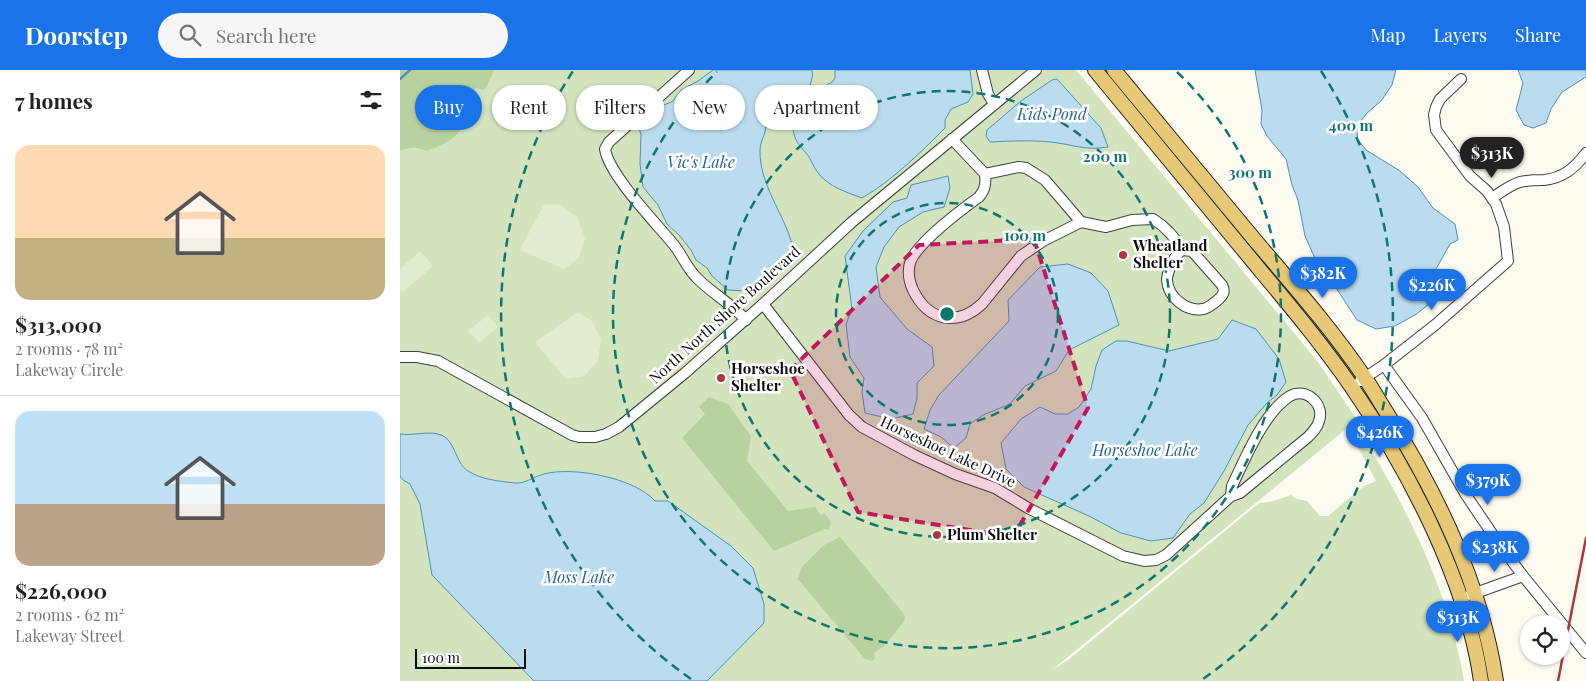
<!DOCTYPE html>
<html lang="en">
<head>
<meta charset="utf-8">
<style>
  :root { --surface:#fff; --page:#f6f6f6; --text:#222; --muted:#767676; --line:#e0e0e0; --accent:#1a73e8 }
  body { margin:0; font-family:"Playfair Display",serif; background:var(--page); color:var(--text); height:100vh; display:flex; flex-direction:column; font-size:19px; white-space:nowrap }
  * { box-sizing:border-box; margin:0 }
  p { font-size:16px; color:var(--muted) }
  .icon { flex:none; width:28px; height:28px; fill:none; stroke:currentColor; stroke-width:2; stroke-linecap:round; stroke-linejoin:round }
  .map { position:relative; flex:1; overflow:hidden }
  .panel { display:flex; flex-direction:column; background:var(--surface); width:400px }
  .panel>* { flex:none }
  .top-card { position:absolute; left:15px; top:15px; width:475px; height:45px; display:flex; gap:10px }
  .fabs { position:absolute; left:1120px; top:545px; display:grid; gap:10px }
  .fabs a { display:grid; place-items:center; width:50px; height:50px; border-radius:50%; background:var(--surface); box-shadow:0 1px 4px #0004; font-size:25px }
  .scale { position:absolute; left:15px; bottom:12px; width:111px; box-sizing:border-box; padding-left:5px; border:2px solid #0d0d0d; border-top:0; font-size:14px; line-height:18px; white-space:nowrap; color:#0d0d0d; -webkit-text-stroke:4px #fff; paint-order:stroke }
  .price { position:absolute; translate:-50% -42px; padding:0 11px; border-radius:18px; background:var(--accent); color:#fff; font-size:16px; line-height:32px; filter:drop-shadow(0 1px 2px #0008) }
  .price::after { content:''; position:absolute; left:50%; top:30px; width:15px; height:11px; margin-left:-8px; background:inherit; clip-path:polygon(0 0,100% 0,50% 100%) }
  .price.current { background:#222; color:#fff }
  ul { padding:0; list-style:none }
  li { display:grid; align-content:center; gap:10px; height:265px; padding:0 15px }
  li+li { border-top:1px solid var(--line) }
  li span { display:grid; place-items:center; height:155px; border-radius:15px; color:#555 }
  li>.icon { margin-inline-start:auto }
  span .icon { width:90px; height:90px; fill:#fffc; stroke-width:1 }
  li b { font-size:21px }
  h2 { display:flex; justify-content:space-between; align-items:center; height:60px; padding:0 15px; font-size:21px }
  .pill { padding:0 18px; border-radius:22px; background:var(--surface); box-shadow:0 1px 4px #0004; font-size:18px; line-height:45px }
  .pill.current { background:var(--accent); color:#fff }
  header { display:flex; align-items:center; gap:30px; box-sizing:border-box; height:70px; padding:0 25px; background:var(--accent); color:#fff }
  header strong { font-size:24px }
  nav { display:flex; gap:28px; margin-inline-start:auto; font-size:18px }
  .search { width:350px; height:45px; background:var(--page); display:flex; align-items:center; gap:12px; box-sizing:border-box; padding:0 18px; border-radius:28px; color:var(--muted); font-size:19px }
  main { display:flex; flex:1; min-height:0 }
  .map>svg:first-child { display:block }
  .green { fill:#d2e3bd }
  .forest { fill:#b7d29f }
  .pitch { fill:#e2ecce }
  .water { fill:#bbdcee; stroke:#4b92bb }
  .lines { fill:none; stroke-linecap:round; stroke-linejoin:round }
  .stream { stroke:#4b92bb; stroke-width:2.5 }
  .minor-casing { stroke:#404040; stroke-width:12 }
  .major-casing { stroke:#1e1e1e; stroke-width:16 }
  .minor { stroke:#fff; stroke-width:10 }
  .major { stroke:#e7c876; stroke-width:14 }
  .rail { stroke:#ab3741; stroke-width:2.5 }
  .marked { fill:#c2185b; fill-opacity:0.2; stroke:#c2185b; stroke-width:4; stroke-dasharray:10 6; stroke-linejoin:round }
  .ring { fill:none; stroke:#0f766e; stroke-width:2.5; stroke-dasharray:9 6 }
  .poi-dot { fill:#ab3741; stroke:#fff; stroke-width:2 }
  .labels { text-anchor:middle; stroke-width:5; stroke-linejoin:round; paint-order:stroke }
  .poi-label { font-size:15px; font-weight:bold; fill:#0d0d0d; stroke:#fff; text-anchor:start }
  .street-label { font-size:15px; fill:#0d0d0d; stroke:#fff }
  .water-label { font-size:16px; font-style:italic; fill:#27658f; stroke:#fff }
  .centre { fill:#0f766e; stroke:#fff; stroke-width:2.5 }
  .ring-label { font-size:15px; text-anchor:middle; font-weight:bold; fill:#0f766e; stroke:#fff; stroke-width:5; stroke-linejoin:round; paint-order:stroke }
</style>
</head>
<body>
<header>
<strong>Doorstep</strong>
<div class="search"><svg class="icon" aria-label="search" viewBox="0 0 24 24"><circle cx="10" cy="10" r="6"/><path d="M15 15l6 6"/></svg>Search here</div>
<nav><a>Map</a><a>Layers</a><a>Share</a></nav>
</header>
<main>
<section class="panel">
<h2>7 homes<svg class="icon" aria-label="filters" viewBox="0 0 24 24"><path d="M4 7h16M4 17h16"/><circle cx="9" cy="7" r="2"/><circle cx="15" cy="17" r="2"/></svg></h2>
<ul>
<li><span style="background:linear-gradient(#ffd9b3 60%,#c2b280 0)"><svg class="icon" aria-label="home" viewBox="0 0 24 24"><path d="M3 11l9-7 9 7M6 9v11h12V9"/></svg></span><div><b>$313,000</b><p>2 rooms · 78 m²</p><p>Lakeway Circle</p></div></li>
<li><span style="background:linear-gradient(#bfe0f5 60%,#b9a48a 0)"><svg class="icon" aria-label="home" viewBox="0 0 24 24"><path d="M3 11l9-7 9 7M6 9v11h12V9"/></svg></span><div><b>$226,000</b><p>2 rooms · 62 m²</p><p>Lakeway Street</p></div></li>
</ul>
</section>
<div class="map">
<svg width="1186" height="611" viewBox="0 0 1186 611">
  <rect width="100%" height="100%" fill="#fdfaf0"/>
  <path class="green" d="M0,0H676L918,292L957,350L652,600L668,590L859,433C871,433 879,429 891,425L897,429L907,431L920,446H928L964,416L976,411L958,377L971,380C1014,452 1050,528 1064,611H0Z"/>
  <g class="forest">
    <path d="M0,0H94L86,18L82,20L75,18L61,49L64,55C55,70 41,76 26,81C16,76 10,77 0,81Z"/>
    <polygon points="309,327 328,334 351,366 347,391 388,441 415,437 421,445 425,444 431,452 429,460 425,459 374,481 282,368 305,344 299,337"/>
    <polygon points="440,467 504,544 505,548 503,553 484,576 474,583 475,588 472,591 465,589 398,509 401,498 424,475"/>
  </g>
  <g class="pitch">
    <polygon points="144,134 161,135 177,147 185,168 179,188 164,199 122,181 120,179"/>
    <polygon points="20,181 33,196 3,222 0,219 0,199"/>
    <polygon points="178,242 192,251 201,269 198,291 184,306 166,309 136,274 136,271"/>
    <polygon points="88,245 98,257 79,273 68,261"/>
  </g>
  <g class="water">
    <path d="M313,0H412C415,10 402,37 390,39C384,41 377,39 370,40C365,48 367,53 365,62C363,68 360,74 360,80C359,119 391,151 394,186L387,194L346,221L328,220L312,206L307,198L296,190L291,180L279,165L267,154L258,135L243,117L240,94L241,64L239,59L262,36L273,31L281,20L298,11Z"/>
    <path d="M435,0H570L573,24L568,32L551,39L545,50V58C519,84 493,110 462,128C446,122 429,117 418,103C413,97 411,88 406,83C396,72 393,68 393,53L409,35L417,21L432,12L435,8Z"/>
    <polygon points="855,0 996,0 992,15 981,31 967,43 958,55 957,68 966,80 1000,101 1018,117 1033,138 1055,154 1058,170 1050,174 1036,199 1033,224 1028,235 1015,245 995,256 976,259 957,250 927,204 918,195 905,166 898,130 892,115 886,89 867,66 861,54 862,40"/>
    <polygon points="1118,0 1186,0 1186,7 1162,22 1151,39 1146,53 1133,58 1124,55 1116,40 1123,13"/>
    <path d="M657,9L701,58L708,77C684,81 672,74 650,72C630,70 610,71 590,72L586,66L587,60L621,31L652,10Z"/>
    <polygon points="548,106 550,118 544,137 523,142 499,157 484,177 476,197 480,227 507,259 532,277 534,296 517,313 517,328 513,344 491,349 465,343 462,322 464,308 450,287 446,254 452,239 445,186 463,161 493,132 507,128 511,115"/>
    <polygon points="668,194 691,203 708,221 719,255 669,280 656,301 625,316 610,334 583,345 570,354 566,368 554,378 541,367 524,359 530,340 539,325 609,251 608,230 640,197"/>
    <polygon points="832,250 856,259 879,289 886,312 877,325 867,333 848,355 824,401 804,433 790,444 773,468 751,471 721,463 689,446 624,417 606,399 601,373 621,349 640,337 655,344 668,344 679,337 691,319 696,296 702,280 716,271 727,271 769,281 818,269"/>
    <path d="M0,364C11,366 28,361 38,364C56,368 54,392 68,401C82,410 99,411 115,413C125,414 135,406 144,404C173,396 235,408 255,431H268L331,476L353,498L364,534V553L307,611H134L32,505L20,434L10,414L3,410L0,406Z"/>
  </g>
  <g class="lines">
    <polyline class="stream" points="0,9 10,0"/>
    <defs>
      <g id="minor">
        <path d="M289,0L209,72L205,79C209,105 256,153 274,175C282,185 287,198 296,207C311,223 331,233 346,250"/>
        <polyline points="582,0 588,24 594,34"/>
        <path d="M552,69L585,104L619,97L626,98L645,110L681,152L706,157L732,150L753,149C766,157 775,167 782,180"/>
        <path d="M585,104C586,114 585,120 579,127C561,140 520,171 511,190C507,200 509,211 513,220C528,251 557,257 582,234L621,186L643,171L681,152"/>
        <path d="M1092,128C1101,122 1110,115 1120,112C1128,110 1136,110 1144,110C1163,108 1175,98 1186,83"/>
        <path d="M782,180L792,181L822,215C825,221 824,224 819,229C814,233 809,238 803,239C786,242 768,227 767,210C767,205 769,200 771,195C774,189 776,184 782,180Z"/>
        <path d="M363,234L449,345L462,357L514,385L555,404L595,418L628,438L723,486L744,491L756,490L766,485L831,426L840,423L908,367C913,362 917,358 919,351C925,334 906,317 890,326C864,342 845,389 832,416L831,426"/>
        <polyline points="0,287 17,287 38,291 172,365 179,367 195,367 206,364 219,357 285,303 363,234 452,152 636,0"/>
        <polyline points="984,295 1022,348 1066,425 1095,468 1123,506 1186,583"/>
        <polyline points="960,311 984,295 1035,255 1108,191 1104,157 1096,134 1087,121 1070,106 1036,60 1034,45 1036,37 1040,29 1061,9"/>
        <polyline points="1070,525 1123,506"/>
      </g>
      <g id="major">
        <path d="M695,0C744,59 793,118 841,177C879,223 918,268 951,316C1008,399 1067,511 1081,611"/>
        <path d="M714,0C761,56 807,113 854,169C892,214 932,259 965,308C972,318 978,329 985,340C1037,423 1081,513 1096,611"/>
      </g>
    </defs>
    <use href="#minor" class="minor-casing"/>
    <use href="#major" class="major-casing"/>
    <use href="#minor" class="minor"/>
    <use href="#major" class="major"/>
    <polyline class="rail" points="1158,611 1186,468"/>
  </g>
  <path class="marked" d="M634,169L688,338L613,467L458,442L390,300L519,175Z"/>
  <g class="ring">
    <circle cx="547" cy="244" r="111"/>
    <circle cx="547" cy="244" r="223"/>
    <path d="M777 2A334 334 0 1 1 317 2"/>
    <path d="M291 609A446 446 0 0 1 173 1M921 1A446 446 0 0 1 803 609"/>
  </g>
  <g class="poi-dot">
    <circle cx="723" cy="185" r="5"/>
    <circle cx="321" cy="308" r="5"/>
    <circle cx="537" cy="465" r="5"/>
  </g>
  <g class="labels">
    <g class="poi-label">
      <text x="733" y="181">Wheatland<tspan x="733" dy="17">Shelter</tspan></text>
      <text x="331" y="304">Horseshoe<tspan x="331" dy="17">Shelter</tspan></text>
      <text x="547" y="470">Plum Shelter</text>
    </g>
    <g class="street-label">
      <text transform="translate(325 245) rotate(-42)" y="5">North North Shore Boulevard</text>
      <text transform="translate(548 382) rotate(25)" y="5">Horseshoe Lake Drive</text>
    </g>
    <g class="water-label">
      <text x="652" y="50">Kids Pond</text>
      <text x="301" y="98">Vic's Lake</text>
      <text x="745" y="386">Horseshoe Lake</text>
      <text x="179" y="513">Moss Lake</text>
    </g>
  </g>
  <circle cx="547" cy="244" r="8" class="centre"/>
  <g class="ring-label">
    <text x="951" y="61">400 m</text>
    <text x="705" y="92">200 m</text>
    <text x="850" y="108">300 m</text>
    <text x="625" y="171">100 m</text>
  </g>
</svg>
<div class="fabs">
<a><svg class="icon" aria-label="locate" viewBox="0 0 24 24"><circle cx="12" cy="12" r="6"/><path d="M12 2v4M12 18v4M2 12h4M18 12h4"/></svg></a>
</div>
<div class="scale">100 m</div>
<b class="price current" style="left:1092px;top:109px">$313K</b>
<b class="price" style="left:923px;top:229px">$382K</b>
<b class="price" style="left:1032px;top:241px">$226K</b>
<b class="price" style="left:980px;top:388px">$426K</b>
<b class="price" style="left:1088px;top:436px">$379K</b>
<b class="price" style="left:1095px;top:503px">$238K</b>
<b class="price" style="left:1058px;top:573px">$313K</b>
<div class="top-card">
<a class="pill current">Buy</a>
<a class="pill">Rent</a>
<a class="pill">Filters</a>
<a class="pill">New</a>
<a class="pill">Apartment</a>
</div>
</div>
</main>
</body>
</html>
